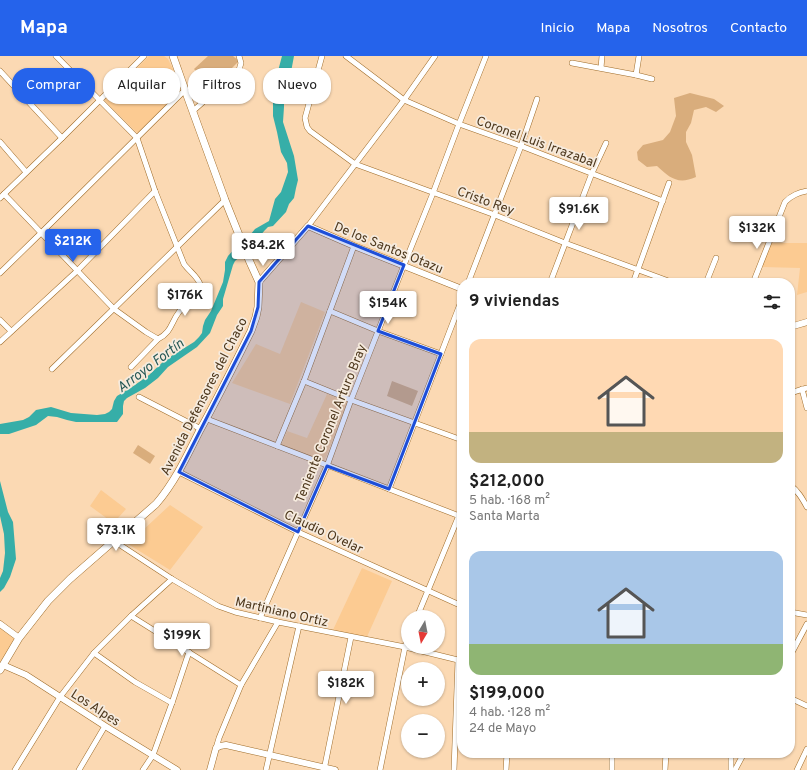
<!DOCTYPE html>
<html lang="es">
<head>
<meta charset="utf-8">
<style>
  :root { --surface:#fff; --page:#f2f2f2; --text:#222; --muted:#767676; --accent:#2563eb }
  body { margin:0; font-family:Overpass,sans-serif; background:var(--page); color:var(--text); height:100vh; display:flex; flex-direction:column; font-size:15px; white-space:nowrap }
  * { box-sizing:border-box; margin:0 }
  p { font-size:13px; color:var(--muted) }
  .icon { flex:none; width:22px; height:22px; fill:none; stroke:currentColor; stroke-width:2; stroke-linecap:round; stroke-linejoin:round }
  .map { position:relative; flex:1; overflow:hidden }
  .details { position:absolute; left:457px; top:222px; width:338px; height:480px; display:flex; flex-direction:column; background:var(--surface); border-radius:16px; box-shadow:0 1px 3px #0004 }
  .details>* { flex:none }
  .hud { position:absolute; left:12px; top:12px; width:380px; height:36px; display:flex; gap:8px }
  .needle { width:26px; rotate:190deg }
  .controls { position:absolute; left:401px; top:554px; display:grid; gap:8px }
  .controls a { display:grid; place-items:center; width:44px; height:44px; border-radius:50%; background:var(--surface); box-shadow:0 1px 3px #0004; font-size:20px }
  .price { position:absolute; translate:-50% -34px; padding:0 9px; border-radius:4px; background:#fff; color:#222; font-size:13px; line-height:26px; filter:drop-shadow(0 1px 2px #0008) }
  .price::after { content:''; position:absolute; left:50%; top:24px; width:12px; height:9px; margin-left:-6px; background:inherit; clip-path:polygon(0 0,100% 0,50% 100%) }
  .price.current { background:var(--accent); color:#fff }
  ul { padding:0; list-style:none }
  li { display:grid; align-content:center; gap:8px; height:212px; padding:0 12px }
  li span { display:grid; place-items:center; height:124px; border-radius:12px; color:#555 }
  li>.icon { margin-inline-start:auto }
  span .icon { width:72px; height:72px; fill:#fffc; stroke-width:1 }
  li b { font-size:17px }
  h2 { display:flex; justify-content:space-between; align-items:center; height:48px; padding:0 12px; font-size:17px }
  .pill { padding:0 14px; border-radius:16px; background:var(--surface); box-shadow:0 1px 3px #0004; font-size:14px; line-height:36px }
  .pill.current { background:var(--accent); color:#fff }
  header { display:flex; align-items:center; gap:24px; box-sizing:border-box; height:56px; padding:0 20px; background:var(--accent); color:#fff }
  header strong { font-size:19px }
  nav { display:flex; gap:22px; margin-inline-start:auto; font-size:14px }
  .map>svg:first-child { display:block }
  .built { fill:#fccb92 }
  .green { fill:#d9ad7c }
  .water { fill:#36aea8 }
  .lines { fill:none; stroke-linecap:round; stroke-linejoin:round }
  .minor-casing { stroke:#9f6c29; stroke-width:6 }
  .tertiary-casing { stroke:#9f6c29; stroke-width:7 }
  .secondary-casing { stroke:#9f6c29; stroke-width:8 }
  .minor { stroke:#fff; stroke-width:5 }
  .tertiary { stroke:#fff; stroke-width:6 }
  .secondary { stroke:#fff; stroke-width:7 }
  .marked { fill:#1d4ed8; fill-opacity:0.2; stroke:#1d4ed8; stroke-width:3; stroke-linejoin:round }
  .labels { text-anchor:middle; stroke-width:3.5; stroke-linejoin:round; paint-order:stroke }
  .street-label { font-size:13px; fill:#4d371c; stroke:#f6ebde }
  .water-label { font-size:14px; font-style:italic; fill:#265855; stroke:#f6ebde }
</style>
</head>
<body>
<header>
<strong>Mapa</strong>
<nav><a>Inicio</a><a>Mapa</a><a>Nosotros</a><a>Contacto</a></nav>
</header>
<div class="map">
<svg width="807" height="714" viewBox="0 0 807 714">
  <rect width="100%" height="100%" fill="#fbd9b3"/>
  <g class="built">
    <polygon points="149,0 164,0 168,3 173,13 180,34 139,77 136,76 105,45 105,43 125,20 127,23 127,22"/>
    <polygon points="769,187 807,187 807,236 797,239 800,212 761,211"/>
    <polygon points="301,246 325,256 290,348 232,327 256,288 280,298"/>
    <polygon points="327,338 346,345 348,347 324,406 281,390 287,375 307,382"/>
    <polygon points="101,434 126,453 118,462 120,465 116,469 90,450"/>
    <polygon points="170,449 203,471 170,514 128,488"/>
    <polygon points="362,512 392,525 366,583 333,574"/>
    <polygon points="0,566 20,582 0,614"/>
  </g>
  <g class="green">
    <polygon points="208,0 233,0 239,5 212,32 194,13"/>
    <path d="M690,37L714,43L724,50L716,56L706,51L694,54L691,67L686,76V86L692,99L696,121C678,129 670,122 657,110L647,111L638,104L637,96L643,89L663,84L670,76L676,60L674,42Z"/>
    <polygon points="392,325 418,335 412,350 387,340"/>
    <polygon points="138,389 155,400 150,408 133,397"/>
  </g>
  <g class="water">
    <polygon points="282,0 294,0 291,16 284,42 284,51 283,66 294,100 298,124 296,132 294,142 289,148 286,156 273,170 268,171 265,174 249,193 246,184 255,173 269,165 275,143 281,136 288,116 287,107 281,96 277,76 273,60 273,34"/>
    <polygon points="238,189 243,198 235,205 233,209 223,243 223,250 217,259 210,277 197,291 168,311 158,322 145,332 127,342 124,345 123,350 123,358 117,366 76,366 67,364 57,361 48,360 36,369 9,378 0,378 0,368 23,364 29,361 36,354 51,351 71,357 97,359 105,358 109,356 112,353 114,345 117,340 132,331 149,319 165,304 194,286 199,281 202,277 203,270 205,264 211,255 223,226 225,214 225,206 228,200"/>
    <polygon points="0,425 8,456 13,466 16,503 10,521 4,532 0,536 0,522 3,515 5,497 4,478 0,460"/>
  </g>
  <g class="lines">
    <defs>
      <g id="minor">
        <path d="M56,0L137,82L155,135L184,208C189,215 197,220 200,228V231C193,239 185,247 179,256C171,266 172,276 158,283L131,311"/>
        <polyline points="322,0 305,62 307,71 310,75 355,108 495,159 565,187 674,227"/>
        <polyline points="346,0 404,44 459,68 521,90 663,145"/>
        <polyline points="572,7 636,19 652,23"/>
        <polyline points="601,12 602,0"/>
        <polyline points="0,15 62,82"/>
        <polyline points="636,19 639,0"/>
        <polyline points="193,55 239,14 241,7 239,0"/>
        <polyline points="0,86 26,116"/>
        <polyline points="4,138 114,253 146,276 158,283"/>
        <polyline points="0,142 62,82 144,0"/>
        <polyline points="308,170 404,44 435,0"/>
        <polyline points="0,217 41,177 185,34"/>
        <polyline points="468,227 521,90 537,43"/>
        <polyline points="550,227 592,117 606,87"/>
        <polyline points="633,227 669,127"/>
        <polyline points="706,227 716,202"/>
        <path d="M753,227L785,146C792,139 798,137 807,135"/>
        <polyline points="330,255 378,275 441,298"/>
        <polyline points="0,264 11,275"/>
        <polyline points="0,286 77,215 155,135"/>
        <polyline points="52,313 225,144"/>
        <polyline points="304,325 351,344 462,384"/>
        <polyline points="802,333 807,352"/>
        <polyline points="790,337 807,332"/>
        <polyline points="139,341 201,373"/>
        <polyline points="207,363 462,461"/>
        <polyline points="277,390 304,325 354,190"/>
        <polyline points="179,416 298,476 462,550"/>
        <path d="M790,429C798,435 802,442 807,451"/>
        <polyline points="389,433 462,243"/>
        <polyline points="114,485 172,523 218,550 235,556 278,566 405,591 462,605"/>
        <polyline points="790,556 807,559"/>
        <polyline points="131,560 241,629"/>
        <polyline points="417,561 462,452"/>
        <polyline points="260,562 327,410 351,344 404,209 433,137 459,68 486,0"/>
        <polyline points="94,597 135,626 172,647"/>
        <polyline points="790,600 807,568"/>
        <polyline points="790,642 807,650"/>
        <polyline points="216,692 219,682 241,629 278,566"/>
        <polyline points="731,697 731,714"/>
        <polyline points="15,714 60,641 94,597 131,560 172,523"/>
        <polyline points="79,714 105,670"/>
        <polyline points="143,714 153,699 172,647 189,596"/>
        <polyline points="266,714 299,570"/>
        <polyline points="324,714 351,581"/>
        <polyline points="380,714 405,591 408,583"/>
        <polyline points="454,714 458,604"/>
        <polyline points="506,714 507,697"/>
        <polyline points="612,714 612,697"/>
        <polyline points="665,714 666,697"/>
        <polyline points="735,714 744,697"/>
        <polyline points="797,714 807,693"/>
      </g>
      <g id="tertiary">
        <polyline points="259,226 308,170 354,190 462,233"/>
        <polyline points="790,271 807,266"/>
        <polyline points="0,568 19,582"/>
        <polyline points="3,609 26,619 105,670 177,714"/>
        <polyline points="210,714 216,692 220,690 226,689 335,714"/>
      </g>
      <path id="secondary" d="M0,614L19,582L48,545L70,523L156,448C175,426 187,400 200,374C218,342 234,309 251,275L256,261L258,251L259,226L249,204L225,144L185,34L173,0"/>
    </defs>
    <use href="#minor" class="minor-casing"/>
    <use href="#tertiary" class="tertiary-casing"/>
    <use href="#secondary" class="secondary-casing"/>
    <use href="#minor" class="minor"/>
    <use href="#tertiary" class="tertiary"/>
    <use href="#secondary" class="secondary"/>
  </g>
  <path class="marked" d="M308,170L404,209L378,275L441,298L389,433L327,410L298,476L179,416L251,275L258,251L259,226Z"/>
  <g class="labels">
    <g class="street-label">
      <text transform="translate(537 85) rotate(20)" y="5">Coronel Luis Irrazabal</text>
      <text transform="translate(486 144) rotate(20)" y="5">Cristo Rey</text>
      <text transform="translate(389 191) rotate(22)" y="5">De los Santos Otazu</text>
      <text transform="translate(203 340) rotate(-63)" y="5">Avenida Defensores del Chaco</text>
      <text transform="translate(330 367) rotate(-68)" y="5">Teniente Coronel Arturo Bray</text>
      <text transform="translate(324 475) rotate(25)" y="5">Claudio Ovelar</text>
      <text transform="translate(282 555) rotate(13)" y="5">Martiniano Ortiz</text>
      <text transform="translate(96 651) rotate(33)" y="5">Los Alpes</text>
    </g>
    <g class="water-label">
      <text transform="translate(150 309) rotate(-37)" y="5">Arroyo Fortín</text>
    </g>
  </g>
</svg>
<div class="controls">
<a><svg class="needle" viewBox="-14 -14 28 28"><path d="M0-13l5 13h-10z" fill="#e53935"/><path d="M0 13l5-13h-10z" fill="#767676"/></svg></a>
<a>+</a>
<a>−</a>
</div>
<b class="price" style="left:579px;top:175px">$91.6K</b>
<b class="price" style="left:757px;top:194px">$132K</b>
<b class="price current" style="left:73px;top:207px">$212K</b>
<b class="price" style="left:263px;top:211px">$84.2K</b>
<b class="price" style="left:185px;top:261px">$176K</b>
<b class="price" style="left:388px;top:269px">$154K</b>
<b class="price" style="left:116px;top:496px">$73.1K</b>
<b class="price" style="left:182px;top:601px">$199K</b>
<b class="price" style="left:346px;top:649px">$182K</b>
<div class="hud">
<a class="pill current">Comprar</a>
<a class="pill">Alquilar</a>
<a class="pill">Filtros</a>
<a class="pill">Nuevo</a>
</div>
<section class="details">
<h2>9 viviendas<svg class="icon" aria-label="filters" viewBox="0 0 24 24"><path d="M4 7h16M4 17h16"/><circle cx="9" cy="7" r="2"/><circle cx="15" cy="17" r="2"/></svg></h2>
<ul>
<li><span style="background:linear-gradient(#ffd9b3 75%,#c2b280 0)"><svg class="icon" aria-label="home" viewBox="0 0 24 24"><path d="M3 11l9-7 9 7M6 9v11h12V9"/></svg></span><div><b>$212,000</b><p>5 hab. · 168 m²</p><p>Santa Marta</p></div></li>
<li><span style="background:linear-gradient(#a9c7e8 75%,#8fb573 0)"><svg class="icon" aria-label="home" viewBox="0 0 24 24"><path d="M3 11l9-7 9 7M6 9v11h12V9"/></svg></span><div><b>$199,000</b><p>4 hab. · 128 m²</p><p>24 de Mayo</p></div></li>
</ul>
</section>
</div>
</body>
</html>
